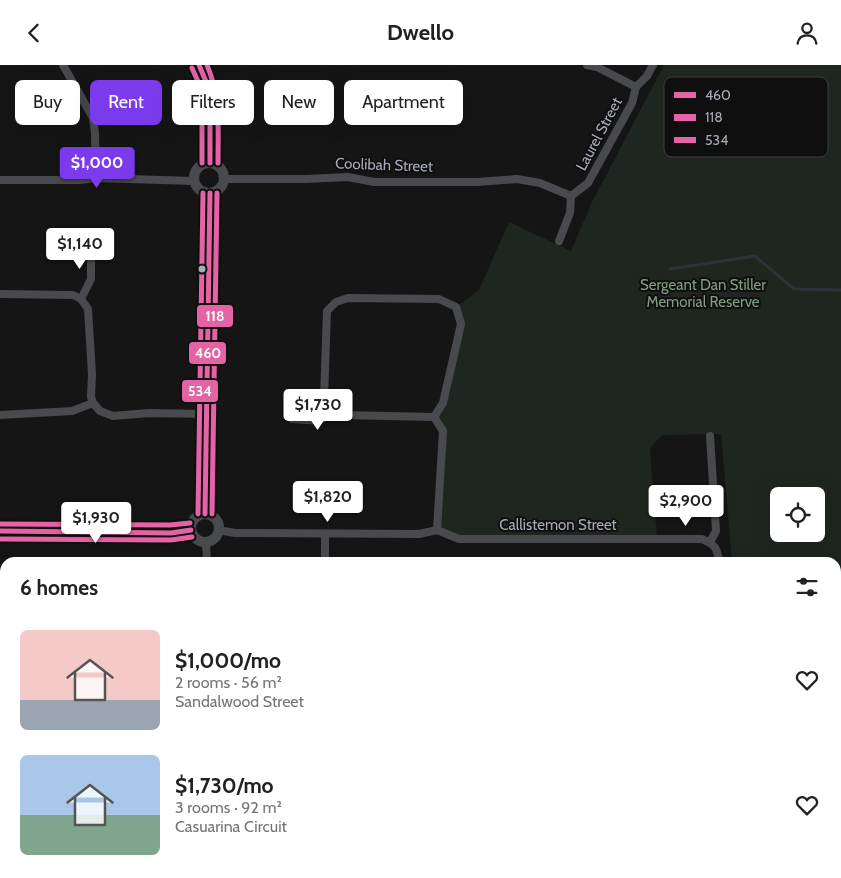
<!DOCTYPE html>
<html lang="en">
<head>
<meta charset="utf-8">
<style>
  :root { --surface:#fff; --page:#f6f6f6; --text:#202124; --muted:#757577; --accent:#7c3aed }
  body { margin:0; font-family:Cabin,sans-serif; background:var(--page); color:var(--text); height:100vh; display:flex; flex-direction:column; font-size:19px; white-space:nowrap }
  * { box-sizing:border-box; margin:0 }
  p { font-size:16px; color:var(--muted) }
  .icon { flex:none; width:28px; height:28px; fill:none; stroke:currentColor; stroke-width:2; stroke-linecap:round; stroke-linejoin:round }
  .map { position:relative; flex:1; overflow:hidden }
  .sheet { position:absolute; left:0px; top:492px; width:841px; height:321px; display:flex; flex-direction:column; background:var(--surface); border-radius:15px 15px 0 0; box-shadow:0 5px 20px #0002 }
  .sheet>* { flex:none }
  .top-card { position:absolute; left:15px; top:15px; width:500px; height:45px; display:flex; gap:10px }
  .tools { position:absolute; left:770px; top:422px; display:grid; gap:10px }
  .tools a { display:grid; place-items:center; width:55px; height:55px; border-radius:8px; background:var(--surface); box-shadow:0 5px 20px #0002; font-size:25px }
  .price { position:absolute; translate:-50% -42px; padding:0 11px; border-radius:5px; background:#fff; color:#222; font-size:16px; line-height:32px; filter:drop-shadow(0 1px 2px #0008) }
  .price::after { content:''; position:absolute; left:50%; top:30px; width:15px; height:11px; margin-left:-8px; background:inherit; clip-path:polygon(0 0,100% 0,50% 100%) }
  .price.active { background:var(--accent); color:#fff }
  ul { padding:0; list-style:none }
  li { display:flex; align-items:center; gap:15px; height:125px; padding:0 20px }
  li span { display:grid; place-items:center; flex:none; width:140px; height:100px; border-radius:8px; color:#555 }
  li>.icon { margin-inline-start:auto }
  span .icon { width:60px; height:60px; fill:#fffc; stroke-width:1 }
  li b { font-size:21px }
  h2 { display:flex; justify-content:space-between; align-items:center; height:60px; padding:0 20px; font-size:21px }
  .pill { padding:0 18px; border-radius:8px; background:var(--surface); box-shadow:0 5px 20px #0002; font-size:18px; line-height:45px }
  .pill.active { background:var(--accent); color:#fff }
  header { display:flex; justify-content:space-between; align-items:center; height:65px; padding:0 20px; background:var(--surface); font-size:22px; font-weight:700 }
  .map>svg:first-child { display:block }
  .green { fill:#1f251f; fill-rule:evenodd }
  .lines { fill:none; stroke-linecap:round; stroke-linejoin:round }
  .stream { stroke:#2c3439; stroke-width:3 }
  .minor { stroke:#494a4d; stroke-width:8 }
  .tertiary { stroke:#494a4d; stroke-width:10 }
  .bus-1-casing { stroke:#0f0f10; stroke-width:9 }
  .bus-2-casing { stroke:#0f0f10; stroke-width:9 }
  .bus-3-casing { stroke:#0f0f10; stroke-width:9 }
  .bus-1 { stroke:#e463a4; stroke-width:5 }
  .bus-2 { stroke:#e463a4; stroke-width:5 }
  .bus-3 { stroke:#e463a4; stroke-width:5 }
  .bus-dot { fill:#a7abb5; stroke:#0f0f10; stroke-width:2 }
  .labels { text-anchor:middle; stroke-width:4; stroke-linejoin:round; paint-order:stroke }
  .street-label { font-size:15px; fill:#a7abb5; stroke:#0f0f10 }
  .park-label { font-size:15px; fill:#7f9f80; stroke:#0f0f10 }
  .key { fill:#0f0f10; stroke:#3d3e42; stroke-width:1 }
  .key-label { font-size:14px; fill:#a7abb5 }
  .line-badge { stroke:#0f0f10; stroke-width:2 }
  .badge-label { font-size:14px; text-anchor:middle; font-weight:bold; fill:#fff }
</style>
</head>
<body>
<header><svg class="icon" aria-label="back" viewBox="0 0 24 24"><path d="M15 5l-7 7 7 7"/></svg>Dwello<svg class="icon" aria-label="person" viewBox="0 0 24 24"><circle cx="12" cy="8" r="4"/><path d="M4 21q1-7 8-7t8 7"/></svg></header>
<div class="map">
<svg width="841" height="813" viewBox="0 0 841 813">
  <rect width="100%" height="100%" fill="#151515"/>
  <path class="green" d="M664,0H841V813H0V780H5V809H836V498L732,497L721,369L662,370L650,383L657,473L459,474L437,465L442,366L434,352L443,338L461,259L456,242L479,225L509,157L571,186L592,137ZM779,431H816V469H779Z"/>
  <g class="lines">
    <polyline class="stream" points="670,204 755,191 794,224 841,225"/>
    <g class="minor">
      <polyline points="63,0 93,53 95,68 96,113"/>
      <polyline points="587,0 597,2 636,22"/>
      <polyline points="224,114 305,114 348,112 374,117 478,117 517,114 540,118 571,131"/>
      <polyline points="0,115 80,115 96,113 194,116"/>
      <polyline points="559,176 570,148 571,131 588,118 632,38 636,22 647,11 653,0"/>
      <polyline points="0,229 73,230 81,234 88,244 92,309 91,332 93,338 100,346 113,351 149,348 207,349"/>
      <polyline points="81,234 91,214 91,180"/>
      <polyline points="0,350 72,346 93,338"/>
      <polyline points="434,352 341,350 332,347 324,334 327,246 336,237 348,233 439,234 456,242 461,259 443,338 434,352 443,366 437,465"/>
      <path d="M292,354C307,355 322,359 332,347"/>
      <polyline points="710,371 716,466 710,477"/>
      <polyline points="218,465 235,468 419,469 437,465"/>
      <path d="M437,465L459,474H702C715,479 718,484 719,498"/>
      <polyline points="206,477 207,498"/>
      <polyline points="325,498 325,469"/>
      <polyline points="0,723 5,724"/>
    </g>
    <g class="tertiary">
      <polyline points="199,0 207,19 210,40 210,98"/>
      <circle cx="209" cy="113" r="15"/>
      <polyline points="205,449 210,128"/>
      <circle cx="205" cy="463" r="14"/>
      <polyline points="0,466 171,468 191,465"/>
    </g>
    <defs>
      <g id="bus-1">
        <polyline points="199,0 207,19 210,40 210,98"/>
        <polyline points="205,449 210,128"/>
        <polyline points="0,466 171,468 191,465"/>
      </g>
      <g id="bus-2">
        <polyline points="192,3 200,21 202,41 202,98"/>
        <polyline points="212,449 217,128"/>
        <polyline points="0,474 171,475 192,472"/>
      </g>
      <g id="bus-3">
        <path d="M207,0C221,33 218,63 218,98"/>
        <polyline points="198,449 203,128"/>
        <polyline points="0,459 170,460 190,458"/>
      </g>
    </defs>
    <use href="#bus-1" class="bus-1-casing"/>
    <use href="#bus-2" class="bus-2-casing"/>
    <use href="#bus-3" class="bus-3-casing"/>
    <use href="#bus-1" class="bus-1"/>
    <use href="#bus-2" class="bus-2"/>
    <use href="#bus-3" class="bus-3"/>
  </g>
  <circle class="bus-dot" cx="202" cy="204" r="4.5"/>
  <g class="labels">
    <g class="street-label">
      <text transform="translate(599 69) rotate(-62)" y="5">Laurel Street</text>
      <text transform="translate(384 100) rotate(2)" y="5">Coolibah Street</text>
      <text x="558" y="465">Callistemon Street</text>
    </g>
    <g class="park-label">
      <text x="703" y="225">Sergeant Dan Stiller<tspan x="703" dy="17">Memorial Reserve</tspan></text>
    </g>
  </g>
  <rect x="664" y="12" width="164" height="80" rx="8" class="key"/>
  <rect x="674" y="27" width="22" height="6" fill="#e463a4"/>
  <rect x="674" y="49" width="22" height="7" fill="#e463a4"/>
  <rect x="674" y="72" width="22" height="6" fill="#e463a4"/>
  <g class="key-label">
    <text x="705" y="35">460</text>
    <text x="705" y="57">118</text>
    <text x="705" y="80">534</text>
  </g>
  <g class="line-badge">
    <rect x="196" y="239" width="38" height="24" rx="5" fill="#e463a4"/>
    <rect x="188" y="276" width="39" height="24" rx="5" fill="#e463a4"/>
    <rect x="181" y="314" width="38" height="24" rx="5" fill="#e463a4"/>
  </g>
  <g class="badge-label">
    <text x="215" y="256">118</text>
    <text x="208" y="293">460</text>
    <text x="200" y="331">534</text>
  </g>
</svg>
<div class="tools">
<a><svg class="icon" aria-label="locate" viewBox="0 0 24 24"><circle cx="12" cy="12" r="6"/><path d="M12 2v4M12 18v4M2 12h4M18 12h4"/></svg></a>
</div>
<b class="price active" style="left:97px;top:124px">$1,000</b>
<b class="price" style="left:80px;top:205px">$1,140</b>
<b class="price" style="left:318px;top:366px">$1,730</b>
<b class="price" style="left:328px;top:458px">$1,820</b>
<b class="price" style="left:686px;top:462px">$2,900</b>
<b class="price" style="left:96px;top:479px">$1,930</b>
<div class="top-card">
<a class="pill">Buy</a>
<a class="pill active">Rent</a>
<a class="pill">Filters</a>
<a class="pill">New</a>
<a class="pill">Apartment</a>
</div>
<section class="sheet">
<h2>6 homes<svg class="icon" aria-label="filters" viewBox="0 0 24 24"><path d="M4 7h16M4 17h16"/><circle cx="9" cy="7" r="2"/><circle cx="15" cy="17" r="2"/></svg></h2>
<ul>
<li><span style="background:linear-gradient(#f6c9c9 70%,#9aa5b1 0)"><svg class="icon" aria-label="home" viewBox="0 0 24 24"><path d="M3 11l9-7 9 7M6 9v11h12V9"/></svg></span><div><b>$1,000/mo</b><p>2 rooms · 56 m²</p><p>Sandalwood Street</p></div><svg class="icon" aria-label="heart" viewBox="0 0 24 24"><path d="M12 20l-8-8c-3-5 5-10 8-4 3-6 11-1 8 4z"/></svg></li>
<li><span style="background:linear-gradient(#a9c7e8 60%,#7fa58c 0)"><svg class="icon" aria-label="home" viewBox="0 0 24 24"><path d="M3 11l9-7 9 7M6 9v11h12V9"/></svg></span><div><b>$1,730/mo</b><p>3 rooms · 92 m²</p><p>Casuarina Circuit</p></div><svg class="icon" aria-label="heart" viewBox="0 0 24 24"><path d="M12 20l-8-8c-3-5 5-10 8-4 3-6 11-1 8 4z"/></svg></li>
</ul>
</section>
</div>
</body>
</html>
